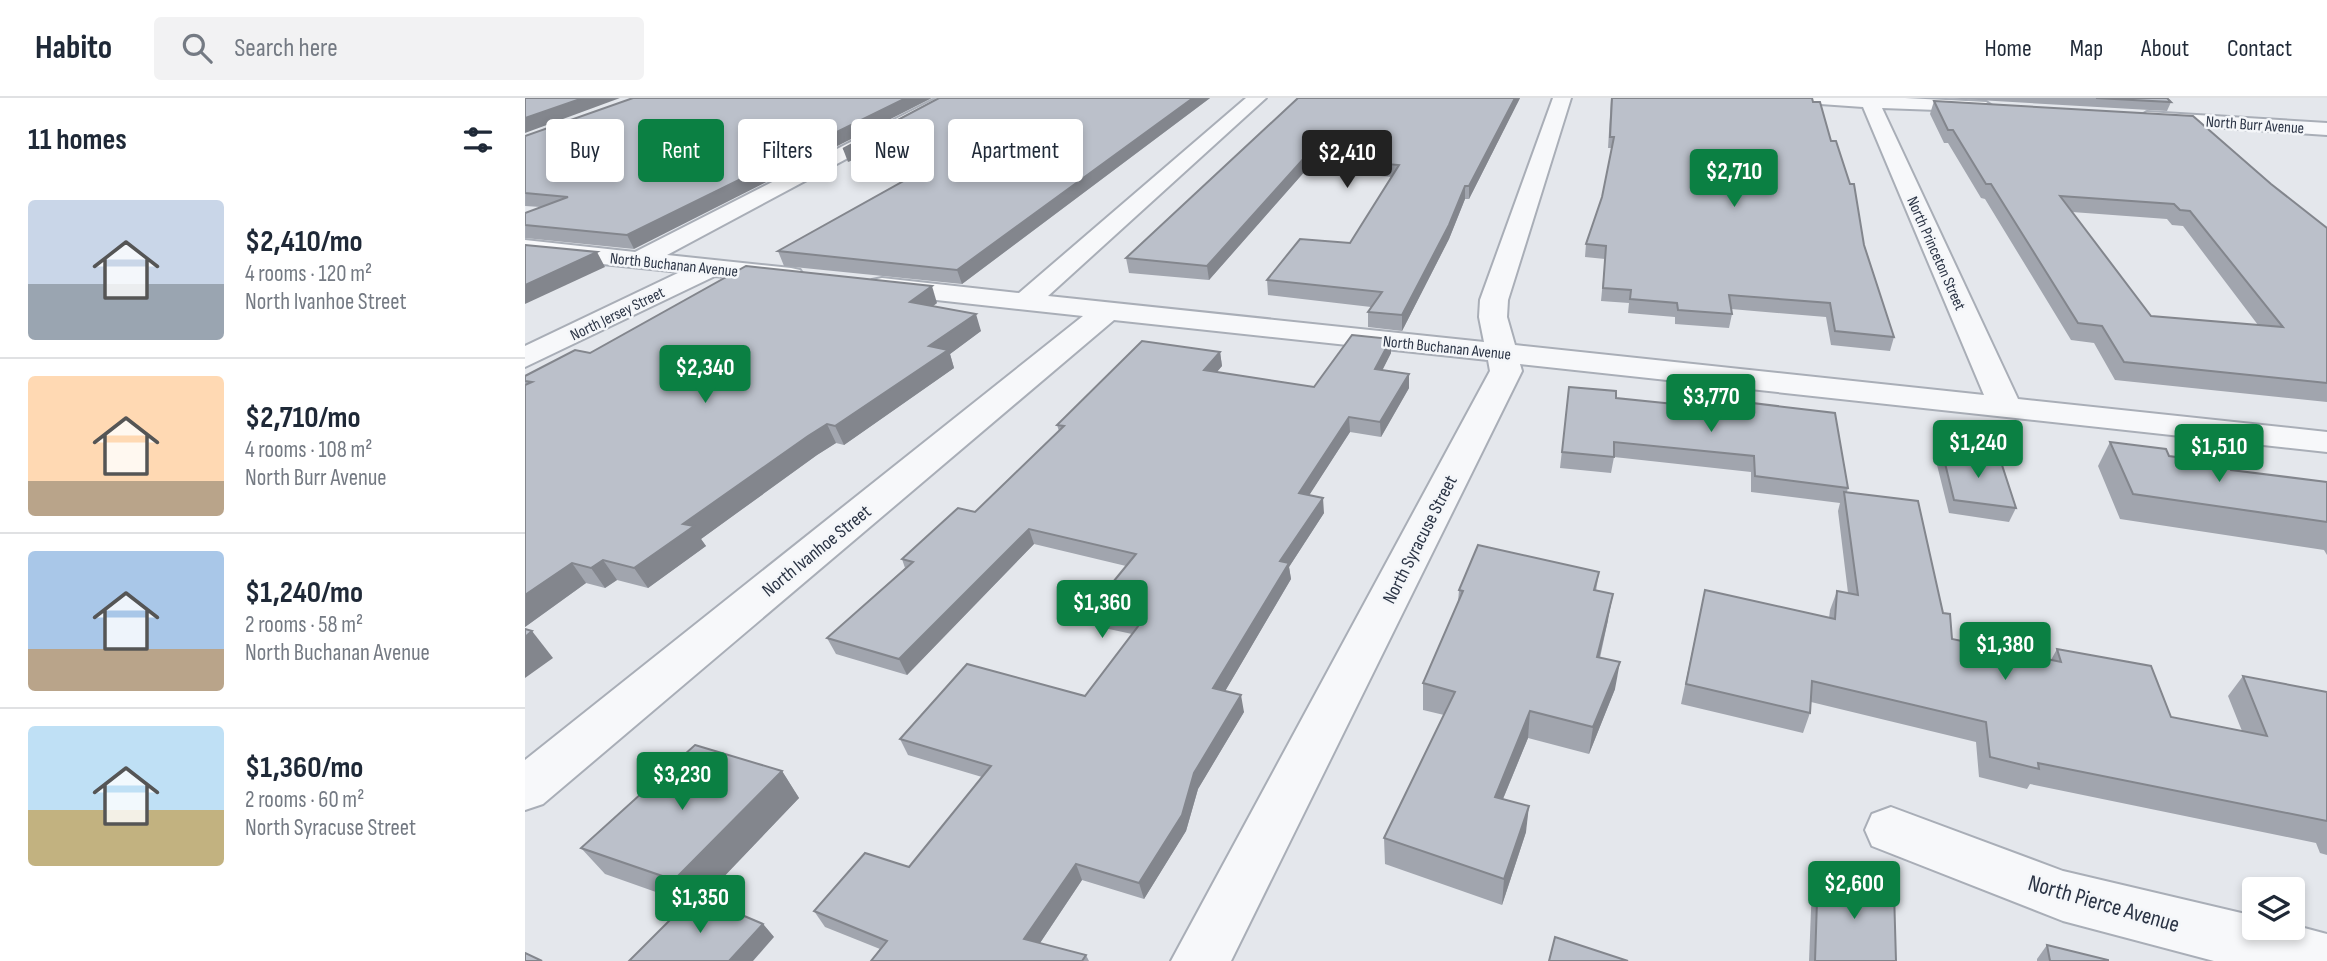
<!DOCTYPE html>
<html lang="en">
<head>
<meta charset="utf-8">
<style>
  :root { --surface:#fff; --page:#f2f2f3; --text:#1f2937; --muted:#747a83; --line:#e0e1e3; --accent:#0b8043 }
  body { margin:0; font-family:"Sofia Sans Condensed",sans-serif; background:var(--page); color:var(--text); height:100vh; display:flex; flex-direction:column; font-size:26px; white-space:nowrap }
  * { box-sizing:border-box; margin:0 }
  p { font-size:23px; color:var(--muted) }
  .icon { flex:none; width:38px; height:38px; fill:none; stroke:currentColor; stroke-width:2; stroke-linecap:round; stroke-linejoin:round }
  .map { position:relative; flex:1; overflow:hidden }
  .sheet { display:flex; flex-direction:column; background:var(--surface); width:525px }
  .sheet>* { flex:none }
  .hud { position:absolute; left:21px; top:21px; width:665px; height:63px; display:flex; gap:14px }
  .tools { position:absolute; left:1717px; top:779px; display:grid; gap:14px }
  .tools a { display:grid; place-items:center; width:63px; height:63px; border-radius:7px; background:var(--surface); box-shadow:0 4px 10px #0003; font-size:35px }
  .price { position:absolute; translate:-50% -60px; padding:0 16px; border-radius:7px; background:var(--accent); color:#fff; font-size:23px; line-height:46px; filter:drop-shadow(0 2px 4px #0008) }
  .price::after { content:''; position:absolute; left:50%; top:42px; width:21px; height:16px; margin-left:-10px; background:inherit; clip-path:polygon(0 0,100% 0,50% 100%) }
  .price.on { background:#222; color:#fff }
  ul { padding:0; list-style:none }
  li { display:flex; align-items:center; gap:21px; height:175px; padding:0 28px }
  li+li { border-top:2px solid var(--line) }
  li span { display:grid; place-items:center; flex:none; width:196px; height:140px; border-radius:7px; color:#555 }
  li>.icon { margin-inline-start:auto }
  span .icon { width:84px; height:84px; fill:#fffc; stroke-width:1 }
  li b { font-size:30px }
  h2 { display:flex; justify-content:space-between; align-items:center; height:84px; padding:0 28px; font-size:30px }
  .pill { padding:0 24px; border-radius:7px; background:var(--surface); box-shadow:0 4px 10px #0003; font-size:24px; line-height:63px }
  .pill.on { background:var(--accent); color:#fff }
  header { display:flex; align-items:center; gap:42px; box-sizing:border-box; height:98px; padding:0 35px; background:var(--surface); border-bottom:2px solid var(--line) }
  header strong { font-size:33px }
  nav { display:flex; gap:38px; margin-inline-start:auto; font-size:24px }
  .search { width:490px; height:63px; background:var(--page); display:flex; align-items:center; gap:18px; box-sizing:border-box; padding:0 24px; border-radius:7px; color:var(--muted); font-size:26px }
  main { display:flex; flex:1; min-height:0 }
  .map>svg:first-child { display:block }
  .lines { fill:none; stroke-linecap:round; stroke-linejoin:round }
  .minor-casing { stroke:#a9aeb7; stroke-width:4 }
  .minor { fill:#f7f8fa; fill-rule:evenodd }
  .wall { fill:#a1a5ae; fill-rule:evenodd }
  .shaded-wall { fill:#83868d }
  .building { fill:#bbc0ca; stroke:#83868d; stroke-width:2; fill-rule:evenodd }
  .labels { text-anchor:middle; stroke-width:5; stroke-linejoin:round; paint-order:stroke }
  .far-street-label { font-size:16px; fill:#2b3445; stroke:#f4f6f9 }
  .street-label { font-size:19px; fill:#2b3445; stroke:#f4f6f9 }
  .near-street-label { font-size:23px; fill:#2b3445; stroke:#f4f6f9 }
</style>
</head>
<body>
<header>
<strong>Habito</strong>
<div class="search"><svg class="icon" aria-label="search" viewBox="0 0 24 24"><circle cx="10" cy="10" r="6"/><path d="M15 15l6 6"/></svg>Search here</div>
<nav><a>Home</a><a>Map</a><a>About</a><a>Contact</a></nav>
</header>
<main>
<section class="sheet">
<h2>11 homes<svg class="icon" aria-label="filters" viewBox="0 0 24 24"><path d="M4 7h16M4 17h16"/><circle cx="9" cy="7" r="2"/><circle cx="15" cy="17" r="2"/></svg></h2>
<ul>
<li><span style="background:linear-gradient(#c9d6e8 60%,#9aa5b1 0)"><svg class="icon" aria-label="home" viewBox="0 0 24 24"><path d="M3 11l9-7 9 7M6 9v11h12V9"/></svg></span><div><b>$2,410/mo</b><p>4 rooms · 120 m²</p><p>North Ivanhoe Street</p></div></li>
<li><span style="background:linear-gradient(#ffd9b3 75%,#b9a48a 0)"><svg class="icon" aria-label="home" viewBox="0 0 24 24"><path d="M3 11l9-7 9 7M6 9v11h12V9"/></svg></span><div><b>$2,710/mo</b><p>4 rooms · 108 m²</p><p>North Burr Avenue</p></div></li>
<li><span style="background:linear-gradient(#a9c7e8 70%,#b9a48a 0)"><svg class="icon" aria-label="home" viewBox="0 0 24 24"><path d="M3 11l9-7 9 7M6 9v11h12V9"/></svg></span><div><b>$1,240/mo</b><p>2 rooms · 58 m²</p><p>North Buchanan Avenue</p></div></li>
<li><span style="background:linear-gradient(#bfe0f5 60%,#c2b280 0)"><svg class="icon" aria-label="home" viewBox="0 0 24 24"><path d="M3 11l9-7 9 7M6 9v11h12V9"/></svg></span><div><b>$1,360/mo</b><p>2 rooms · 60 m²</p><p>North Syracuse Street</p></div></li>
</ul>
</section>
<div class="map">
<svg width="1802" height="863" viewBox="0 0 1802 863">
  <rect width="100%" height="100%" fill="#e4e7ec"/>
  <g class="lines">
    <defs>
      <g id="minor">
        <polygon points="412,0 435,0 142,157 266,170 275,172 279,178 275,184 266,186 190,178 0,269 0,248 155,174 0,158 0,142 110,154"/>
        <polygon points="721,0 741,0 523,198 959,244 954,219 955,202 1028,0 1046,0 983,202 982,219 990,247 1459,297 1338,9 1281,5 1272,0 1380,0 1461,4 1470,10 1468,14 1357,10 1493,301 1802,334 1802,354 995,266 997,273 706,863 646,863 965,273 963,262 589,222 18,706 0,712 0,662 558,218 357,196 347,194 343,188 347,182 357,180 494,195"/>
        <polygon points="1622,14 1802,25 1802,37 1615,24 1612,20"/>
        <polygon points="1366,709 1538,773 1729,818 1729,830 1768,827 1798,835 1802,836 1802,863 1689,863 1538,823 1347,748 1340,732 1347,716"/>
      </g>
    </defs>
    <use href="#minor" class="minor-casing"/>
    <use href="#minor" class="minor"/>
  </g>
  <g class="wall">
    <polygon points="108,0 109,151 0,140 0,115 16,109 0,108 0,38"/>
    <polygon points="414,0 685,0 437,186 259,168 253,153 405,68 388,35 323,64"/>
    <polygon points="773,0 995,0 944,101 940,101 924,141 877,233 843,229 843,214 846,209 743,197 742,182 825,145 867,79 781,72 684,182 604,175 601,160"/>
    <polygon points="1086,0 1287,0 1306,43 1369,239 1365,253 1306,247 1301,219 1206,211 1207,216 1204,230 1150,226 1150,219 1103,215 1104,205 1076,203 1080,161 1060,159 1061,146 1077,99 1087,50 1083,50"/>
    <polygon points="1419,0 1642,0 1646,4 1642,13"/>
    <path d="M1409,3L1746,86L1802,130V304L1590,282L1569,245L1546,242L1460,101L1456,100L1423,45H1419L1405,16ZM1547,114L1642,121L1647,127L1658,128L1733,227L1626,218Z"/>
    <polygon points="412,205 408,208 456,233 425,256 429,270 319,347 311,345 292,357 176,441 181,448 123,490 92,482 80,490 61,485 0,529 0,278 65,255"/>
    <polygon points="866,241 866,255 857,272 884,276 884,290 856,339 825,334 784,397 799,415 764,469 766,481 700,593 719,614 673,691 661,733 619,801 557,782 515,845 561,857 564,863 346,863 355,851 300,829 289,813 384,769 457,679 383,657 375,641 560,598 607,536 570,528 566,511 601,468 509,446 382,577 311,556 302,540 380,470 377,461 450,414 534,333 532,327 695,254 697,268 691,274 789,289"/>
    <polygon points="1044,289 1091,300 1225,313 1227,305 1323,390 1322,394 1418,515 1427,541 1526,562 1532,551 1646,619 1717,633 1703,598 1718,578 1802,594 1802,757 1795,755 1791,745 1505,686 1502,691 1454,679 1451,644 1286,604 1285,615 1278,635 1156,606 1180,492 1304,520 1305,512 1312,493 1323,495 1313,413 1315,405 1226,394 1226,374 1089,359 1086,375 1035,370"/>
    <polygon points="1585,344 1644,358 1706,372 1802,384 1802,457 1799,452 1595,421 1573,368"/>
    <polygon points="1417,353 1491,410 1484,424 1424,415 1412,367"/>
    <polygon points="1074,474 1071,493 1083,522 1075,560 1090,591 1064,656 1003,640 978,701 1001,734 977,807 860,766 859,740 919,617 898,612 898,585 933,504 934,492"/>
    <polygon points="257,673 274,700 178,800 238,826 249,839 162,805 80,776 56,750"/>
    <polygon points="1293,773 1371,863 1284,863 1287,787"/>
    <polygon points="1522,847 1583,863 1512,863 1512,861"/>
  </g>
  <g class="shaded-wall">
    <polygon points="58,0 95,0 0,35 0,20"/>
    <polygon points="381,0 407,0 109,151 102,137"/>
    <polygon points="668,0 685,0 437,186 432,172"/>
    <polygon points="990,0 995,0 944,101 944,88"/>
    <polygon points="384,23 388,35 323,64 318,51"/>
    <polygon points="780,59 781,72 684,182 682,168"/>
    <polygon points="940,88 940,101 924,141 877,233 877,217"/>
    <polygon points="72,154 80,169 0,206 0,187"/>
    <polygon points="407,188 412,205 391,221 385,204"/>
    <polygon points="451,216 456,233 425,256 429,270 319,347 310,328 404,248"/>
    <polygon points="866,241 866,255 851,285 850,271"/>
    <polygon points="695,254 697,268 681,287 679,272"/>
    <polygon points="884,276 884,290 856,339 855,324"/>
    <polygon points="824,319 825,334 776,410 774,395"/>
    <polygon points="302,326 311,345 292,357 176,441 181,448 123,490 109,470 158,426 283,338"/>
    <polygon points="798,400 799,415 764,469 766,481 692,607 688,590 755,463"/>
    <polygon points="504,431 509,446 382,577 374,561"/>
    <polygon points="78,462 92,482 80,490 66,470"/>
    <polygon points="47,465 61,485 0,529 0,497"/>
    <polygon points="1088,496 1083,522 1068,586 1072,559"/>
    <polygon points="7,533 28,560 0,580 0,539"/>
    <polygon points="1095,564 1090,591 1064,656 1068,629"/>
    <polygon points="716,597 719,614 673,691 661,733 619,801 614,785 669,675"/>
    <polygon points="1005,613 1003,640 968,725 970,699"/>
    <polygon points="257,673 274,700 171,808 149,782"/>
    <polygon points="1004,708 1001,734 977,807 979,781"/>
    <polygon points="551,766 557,782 507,857 499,841"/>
    <polygon points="238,826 249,839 228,863 204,863"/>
  </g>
  <g class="building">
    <polygon points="0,0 58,0 0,20"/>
    <polygon points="108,0 381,0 102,137 0,127 0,115 43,99 0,95 0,38"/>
    <polygon points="414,0 668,0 432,172 253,153 407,67 384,23 318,51"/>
    <polygon points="773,0 990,0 944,88 940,88 924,127 877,217 843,214 857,194 742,182 775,141 825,145 874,67 780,59 682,168 601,160"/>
    <polygon points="1087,0 1287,0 1288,4 1295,4 1306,43 1311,43 1325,86 1329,86 1339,147 1369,239 1310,233 1305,205 1204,197 1207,216 1153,212 1152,205 1105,201 1106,192 1078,190 1081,148 1061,146 1077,99 1089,39 1085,39"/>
    <polygon points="1571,0 1642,0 1646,4"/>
    <path d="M1409,3L1668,18L1746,86L1802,130V285L1599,264L1577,228L1553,225L1466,86H1461L1428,32H1423ZM1535,98L1649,106L1655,112L1665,113L1758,229L1626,218Z"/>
    <polygon points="0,147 72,154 0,187"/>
    <polygon points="221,168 407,188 385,204 451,216 404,248 423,252 310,328 302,326 283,338 158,426 169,428 109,470 78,462 66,470 47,465 0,497 0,287 7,284 0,283 0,278 50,252 65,255"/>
    <polygon points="827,237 866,241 850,271 884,276 855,324 824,319 774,395 798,400 755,463 764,465 688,590 716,597 669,675 657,717 614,785 551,766 499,841 561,857 557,863 346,863 362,843 289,813 340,755 384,769 466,668 375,641 442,566 560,598 617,523 566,511 611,456 504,431 374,561 302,540 388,464 377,461 433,410 450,414 539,328 532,327 617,243 695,254 679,272 789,289"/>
    <polygon points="1044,289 1091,293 1091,300 1227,314 1227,305 1310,315 1323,390 1230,378 1229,358 1089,344 1089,359 1037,354"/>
    <polygon points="1585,344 1641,351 1644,358 1703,366 1706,372 1802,384 1802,424 1608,396"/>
    <polygon points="1417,353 1475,361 1491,410 1429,402"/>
    <polygon points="1319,394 1393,403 1418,515 1425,516 1427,541 1536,564 1532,551 1626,568 1646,619 1742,638 1718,578 1802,594 1802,723 1513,665 1514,671 1465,659 1461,624 1287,583 1285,615 1161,586 1180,492 1310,521 1312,493 1333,497"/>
    <polygon points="953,447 1074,474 1069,492 1088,496 1072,559 1095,564 1068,629 1005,613 970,699 1004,708 979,781 859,740 930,594 898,585 938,493 934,492"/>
    <polygon points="0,531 7,533 0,539"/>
    <polygon points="170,647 257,673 149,782 56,750"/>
    <polygon points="1293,773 1369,794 1371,863 1290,863"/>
    <polygon points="170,797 238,826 204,863 104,863"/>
    <polygon points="1030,839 1103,863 1024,863"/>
    <polygon points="1522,847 1583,862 1583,863 1525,863"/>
    <polygon points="0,855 17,863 0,863"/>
  </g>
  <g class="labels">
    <g class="far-street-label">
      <text transform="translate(1730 26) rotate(4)" y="6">North Burr Avenue</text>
      <text transform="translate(1412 155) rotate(66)" y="6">North Princeton Street</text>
      <text transform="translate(149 166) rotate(6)" y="6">North Buchanan Avenue</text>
      <text transform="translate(92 215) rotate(-26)" y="6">North Jersey Street</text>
      <text transform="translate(922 249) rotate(6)" y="6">North Buchanan Avenue</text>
    </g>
    <g class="street-label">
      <text transform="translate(894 441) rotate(-63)" y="7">North Syracuse Street</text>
      <text transform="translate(291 452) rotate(-39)" y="7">North Ivanhoe Street</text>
    </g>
    <g class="near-street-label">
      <text transform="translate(1579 805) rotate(16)" y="8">North Pierce Avenue</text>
    </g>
  </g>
</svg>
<div class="tools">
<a><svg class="icon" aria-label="layers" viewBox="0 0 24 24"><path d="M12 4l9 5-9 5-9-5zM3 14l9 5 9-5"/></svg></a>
</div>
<b class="price on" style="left:822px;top:92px">$2,410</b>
<b class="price" style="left:1209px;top:111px">$2,710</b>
<b class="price" style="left:180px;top:307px">$2,340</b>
<b class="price" style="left:1186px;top:336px">$3,770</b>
<b class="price" style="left:1453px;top:382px">$1,240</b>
<b class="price" style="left:1694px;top:386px">$1,510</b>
<b class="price" style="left:577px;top:542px">$1,360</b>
<b class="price" style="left:1480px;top:584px">$1,380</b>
<b class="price" style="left:157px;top:714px">$3,230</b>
<b class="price" style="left:1329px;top:823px">$2,600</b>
<b class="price" style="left:175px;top:837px">$1,350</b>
<div class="hud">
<a class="pill">Buy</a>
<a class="pill on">Rent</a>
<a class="pill">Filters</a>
<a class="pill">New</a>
<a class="pill">Apartment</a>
</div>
</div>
</main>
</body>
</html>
